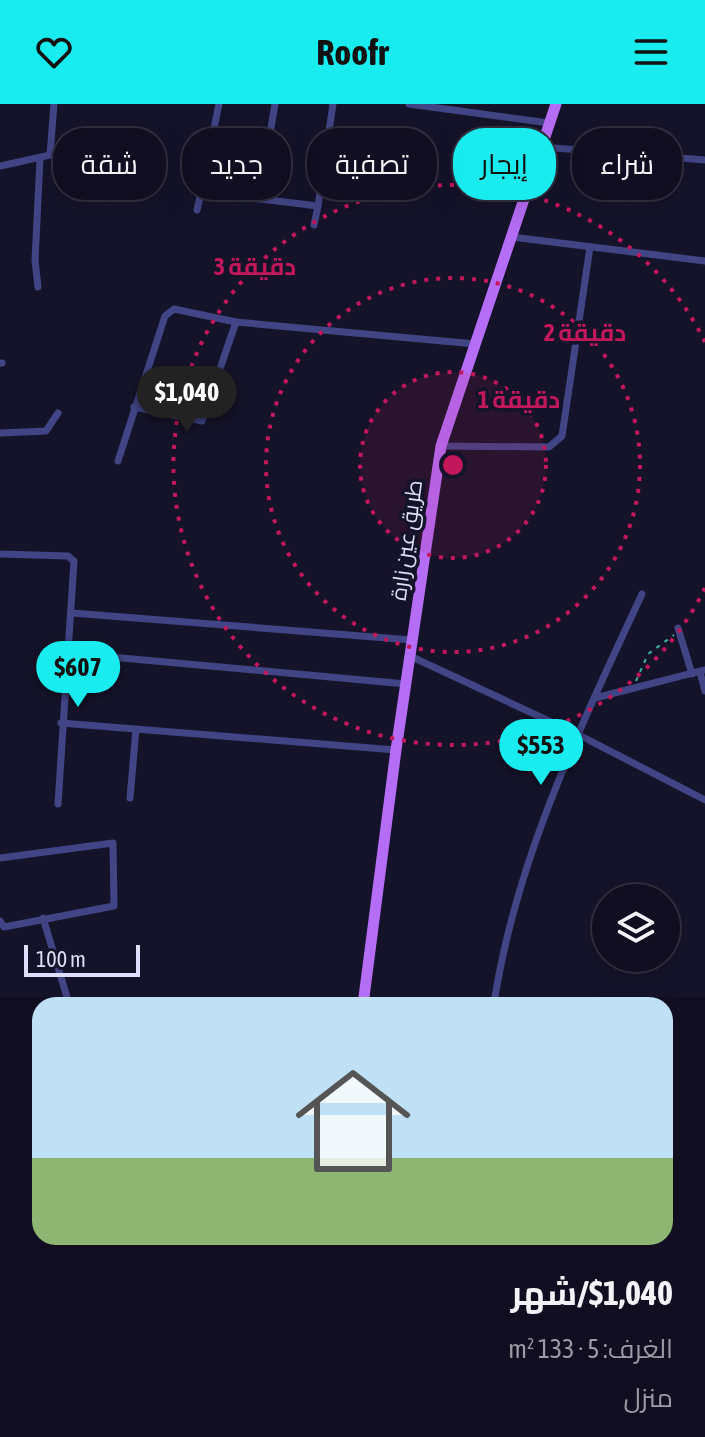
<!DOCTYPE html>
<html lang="ar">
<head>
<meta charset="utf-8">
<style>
  :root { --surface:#100e20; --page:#1e1c2d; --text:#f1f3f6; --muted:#9c9ca5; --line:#302e3e; --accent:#18ecef }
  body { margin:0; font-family:"Asap Condensed",Cairo,sans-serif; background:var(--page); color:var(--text); direction:rtl; height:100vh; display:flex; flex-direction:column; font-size:30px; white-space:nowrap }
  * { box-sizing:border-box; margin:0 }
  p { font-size:26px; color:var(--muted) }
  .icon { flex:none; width:44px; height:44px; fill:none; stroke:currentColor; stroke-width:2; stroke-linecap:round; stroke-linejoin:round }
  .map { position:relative; height:893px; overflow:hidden; direction:ltr }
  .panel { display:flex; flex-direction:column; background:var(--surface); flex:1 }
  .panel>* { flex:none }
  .guide { position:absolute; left:24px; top:24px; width:658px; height:72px; direction:rtl; display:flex; gap:16px }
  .tools { position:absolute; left:592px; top:780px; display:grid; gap:16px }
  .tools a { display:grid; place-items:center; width:88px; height:88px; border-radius:50%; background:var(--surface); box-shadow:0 8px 32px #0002,0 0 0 2px var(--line); font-size:40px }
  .scale { position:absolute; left:24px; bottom:20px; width:116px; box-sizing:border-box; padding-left:8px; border:4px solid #dfdefd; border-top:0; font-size:22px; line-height:28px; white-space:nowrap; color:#dfdefd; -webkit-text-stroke:6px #15132a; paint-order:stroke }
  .price { position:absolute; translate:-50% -68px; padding:0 18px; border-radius:28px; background:var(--accent); color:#111; font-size:26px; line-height:52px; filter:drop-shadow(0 2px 4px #0008) }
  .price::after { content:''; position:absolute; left:50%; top:48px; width:24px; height:18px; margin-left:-12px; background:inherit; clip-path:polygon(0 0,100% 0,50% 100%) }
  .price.active { background:#222; color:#fff }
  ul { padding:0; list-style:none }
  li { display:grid; align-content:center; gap:16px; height:424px; padding:0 32px }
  li span { display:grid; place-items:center; height:248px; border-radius:24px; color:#555 }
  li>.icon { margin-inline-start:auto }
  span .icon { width:144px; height:144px; fill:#fffc; stroke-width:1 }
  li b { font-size:34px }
  .tag { padding:0 28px; border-radius:32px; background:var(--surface); box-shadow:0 8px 32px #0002,0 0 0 2px var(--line); font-size:28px; line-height:72px }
  .tag.active { background:var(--accent); color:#111 }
  header { display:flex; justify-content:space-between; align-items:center; height:104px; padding:0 32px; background:var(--accent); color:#111; font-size:36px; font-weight:700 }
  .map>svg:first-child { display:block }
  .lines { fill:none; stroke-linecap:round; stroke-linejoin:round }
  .path { stroke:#3ab5a3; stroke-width:2; stroke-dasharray:4 6; stroke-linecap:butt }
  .street { stroke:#414585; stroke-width:7 }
  .primary { stroke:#b66df5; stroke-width:11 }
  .ring { fill:none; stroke:#c2185b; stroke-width:4; stroke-dasharray:4 8 }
  .labels { text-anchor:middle; stroke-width:7; stroke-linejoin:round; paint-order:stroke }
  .street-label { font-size:22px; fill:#dfdefd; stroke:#15132a }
  .centre { fill:#c2185b; stroke:#15132a; stroke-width:4 }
  .ring-label { font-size:24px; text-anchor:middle; font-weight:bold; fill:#c2185b; stroke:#15132a; stroke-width:7; stroke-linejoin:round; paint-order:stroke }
</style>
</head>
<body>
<header><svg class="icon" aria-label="menu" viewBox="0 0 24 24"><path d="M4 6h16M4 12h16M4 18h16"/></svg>Roofr<svg class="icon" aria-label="heart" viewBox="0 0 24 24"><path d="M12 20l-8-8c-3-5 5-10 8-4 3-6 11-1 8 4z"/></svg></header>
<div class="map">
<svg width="705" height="893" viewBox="0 0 705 893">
  <rect width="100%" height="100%" fill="#15132a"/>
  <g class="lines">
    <polyline class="path" points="636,577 648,550 674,531"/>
    <g class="street">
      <polyline points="219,0 201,88 318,102 333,0"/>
      <polyline points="409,0 549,19"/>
      <polyline points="542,43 705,56"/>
      <polyline points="0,62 50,51 54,0"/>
      <polyline points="259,95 275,0"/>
      <polyline points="197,106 201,88"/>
      <polyline points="314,121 318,102"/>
      <polyline points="512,133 705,157"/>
      <polyline points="38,183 35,156 40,55"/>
      <polyline points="0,259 2,259"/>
      <polyline points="134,303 202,317 236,218"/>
      <polyline points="0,329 46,327 58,309"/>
      <polyline points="441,342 549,343 562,332 590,143"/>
      <polyline points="118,357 165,212 174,205 236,218 475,240"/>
      <polyline points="0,450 68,452 74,457 58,700"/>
      <polyline points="72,509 412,536"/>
      <polyline points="678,524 692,570"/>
      <polyline points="67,549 406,580"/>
      <polyline points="410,552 577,630 705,696"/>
      <polyline points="700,568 705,587"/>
      <polyline points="595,594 705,566"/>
      <polyline points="61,619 396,646"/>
      <polyline points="130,694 136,625"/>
      <polyline points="0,754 113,739 114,802 4,823 0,817"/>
      <polyline points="43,814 67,893"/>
      <path d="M495,893C518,750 582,620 642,490"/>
    </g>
    <polyline class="primary" points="364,893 396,646 441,342 556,0"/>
  </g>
  <circle cx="453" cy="361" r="93" fill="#c2185b" fill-opacity=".12"/>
  <g class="ring">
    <circle cx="453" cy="361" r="93"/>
    <circle cx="453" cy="361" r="187"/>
    <path d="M705 484A280 280 0 1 1 705 238"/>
  </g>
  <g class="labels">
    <g class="street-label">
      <text transform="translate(406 436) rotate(-82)" y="8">طريق عين زارة</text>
    </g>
  </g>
  <circle cx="453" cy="361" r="12" class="centre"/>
  <g class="ring-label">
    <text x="255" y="171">3 دقيقة</text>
    <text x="585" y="237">2 دقيقة</text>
    <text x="519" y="304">1 دقيقة</text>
  </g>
</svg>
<div class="tools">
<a><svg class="icon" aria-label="layers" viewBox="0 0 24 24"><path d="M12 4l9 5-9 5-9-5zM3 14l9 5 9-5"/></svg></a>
</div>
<div class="scale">100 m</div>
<b class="price active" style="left:187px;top:330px">$1,040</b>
<b class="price" style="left:78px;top:605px">$607</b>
<b class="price" style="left:541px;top:683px">$553</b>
<div class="guide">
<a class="tag">شراء</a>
<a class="tag active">إيجار</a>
<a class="tag">تصفية</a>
<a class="tag">جديد</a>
<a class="tag">شقة</a>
</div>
</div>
<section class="panel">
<ul>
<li><span style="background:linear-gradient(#bfe0f5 65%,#8fb573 0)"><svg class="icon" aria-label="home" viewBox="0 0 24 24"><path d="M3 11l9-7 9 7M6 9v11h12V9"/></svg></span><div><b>$1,040/شهر</b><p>الغرف: 5 · 133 m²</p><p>منزل</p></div></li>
</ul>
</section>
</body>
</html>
